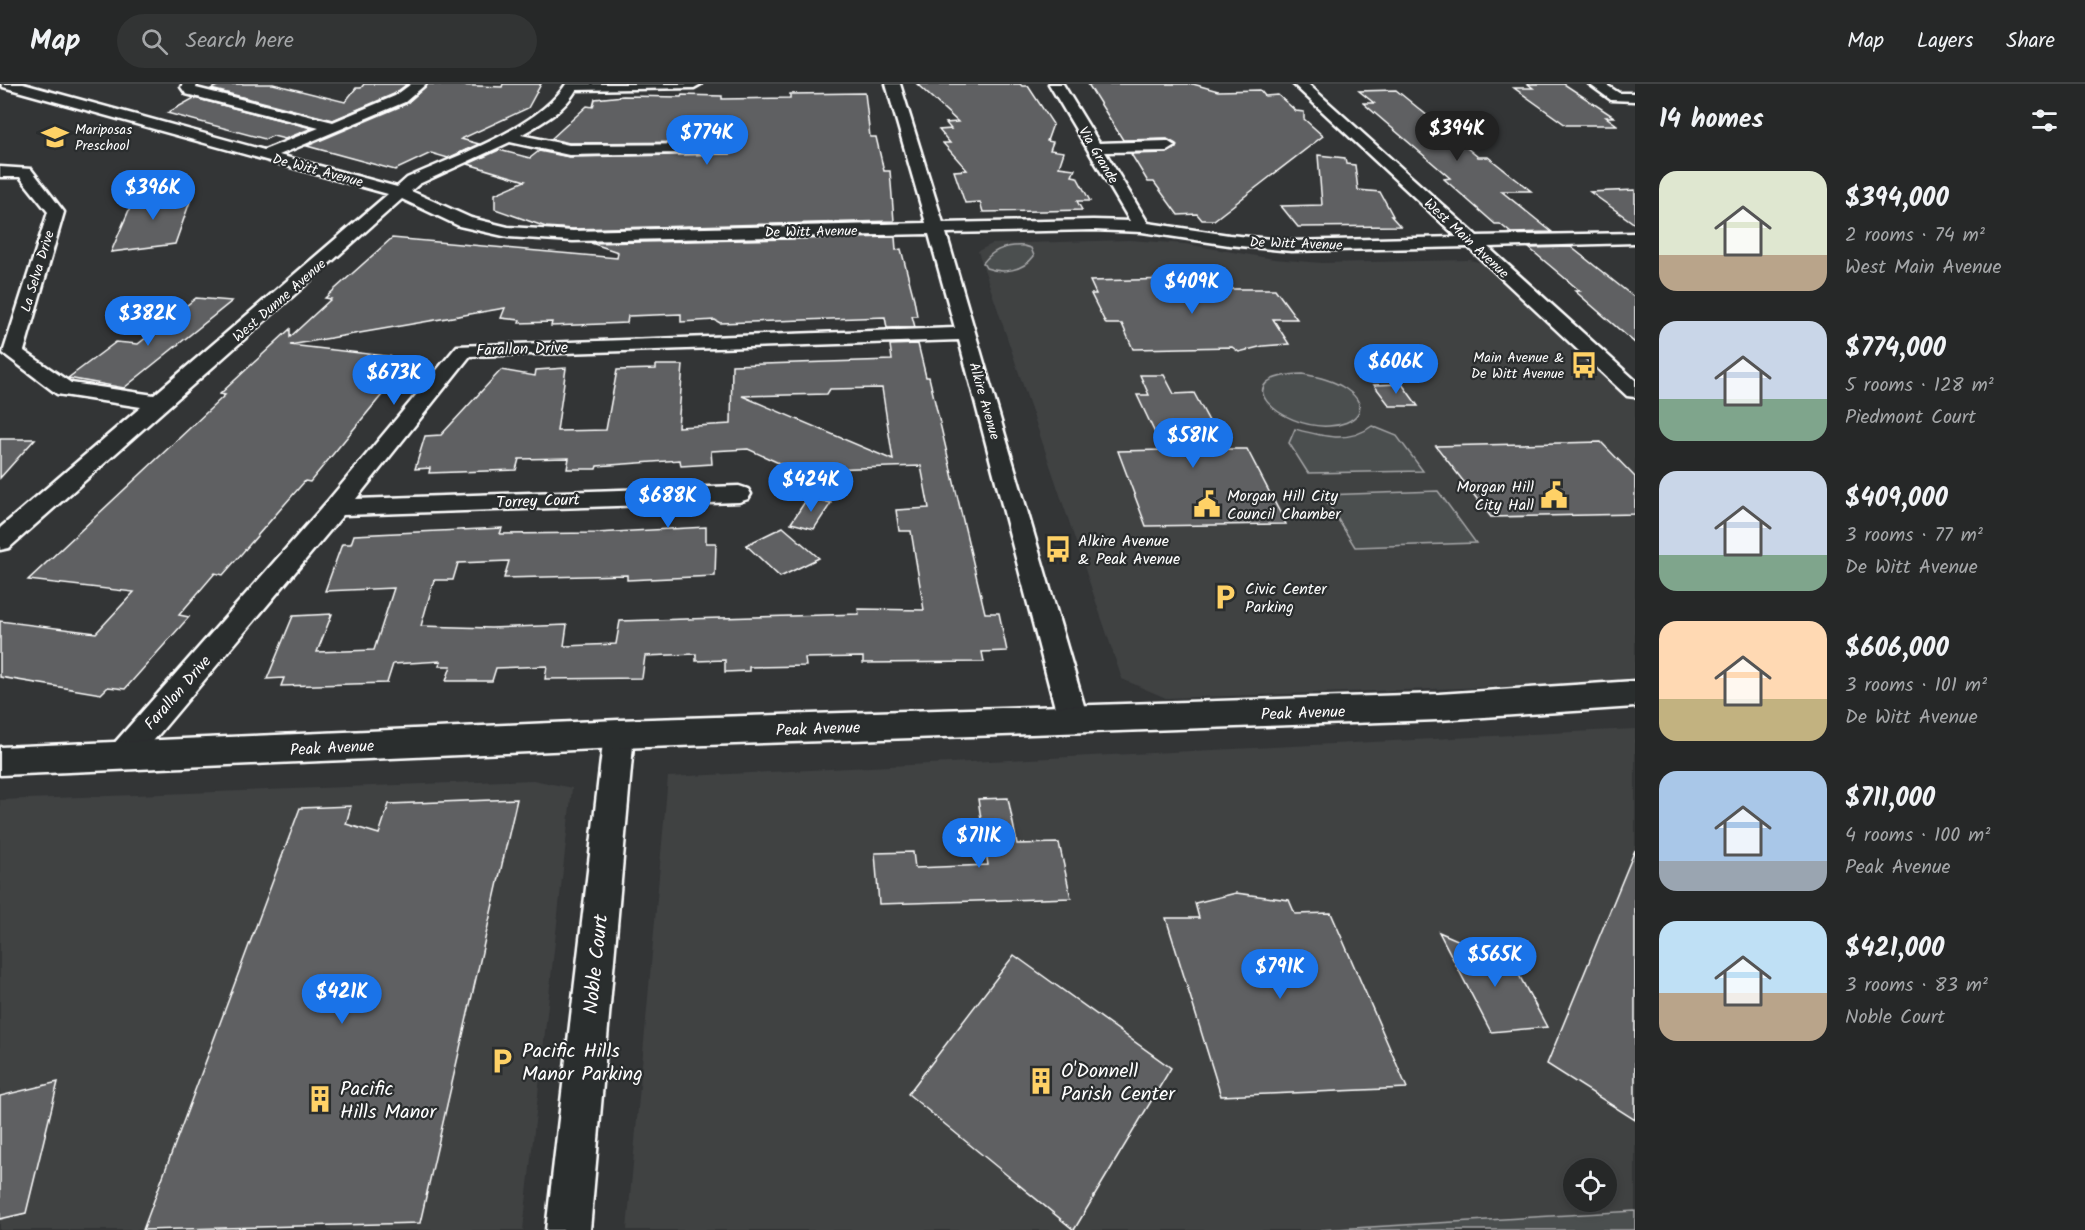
<!DOCTYPE html>
<html lang="en">
<head>
<meta charset="utf-8">
<style>
  :root { --surface:#262828; --page:#323434; --text:#f1f3f6; --muted:#a4a6a8; --line:#424445; --accent:#1a73e8 }
  body { margin:0; font-family:Kalam,sans-serif; background:var(--page); color:var(--text); height:100vh; display:flex; flex-direction:column; font-size:22px; white-space:nowrap }
  * { box-sizing:border-box; margin:0 }
  p { font-size:20px; color:var(--muted) }
  .icon { flex:none; width:33px; height:33px; fill:none; stroke:currentColor; stroke-width:2; stroke-linecap:round; stroke-linejoin:round }
  .map { position:relative; flex:1; overflow:hidden }
  .panel { display:flex; flex-direction:column; background:var(--surface); width:450px }
  .panel>* { flex:none }
  .controls { position:absolute; left:1563px; top:1074px; display:grid; gap:12px }
  .controls a { display:grid; place-items:center; width:54px; height:54px; border-radius:50%; background:var(--surface); box-shadow:0 3px 9px #0003,0 0 0 2px var(--line); font-size:30px }
  .price { position:absolute; translate:-50% -51px; padding:0 14px; border-radius:21px; background:var(--accent); color:#fff; font-size:20px; line-height:39px; filter:drop-shadow(0 2px 3px #0008) }
  .price::after { content:''; position:absolute; left:50%; top:36px; width:18px; height:14px; margin-left:-9px; background:inherit; clip-path:polygon(0 0,100% 0,50% 100%) }
  .price.selected { background:#222; color:#fff }
  ul { padding:0; list-style:none }
  li { display:flex; align-items:center; gap:18px; height:150px; padding:0 24px }
  li span { display:grid; place-items:center; flex:none; width:168px; height:120px; border-radius:18px; color:#555 }
  li>.icon { margin-inline-start:auto }
  span .icon { width:72px; height:72px; fill:#fffc; stroke-width:1 }
  li b { font-size:26px }
  h2 { display:flex; justify-content:space-between; align-items:center; height:72px; padding:0 24px; font-size:26px }
  header { display:flex; align-items:center; gap:36px; box-sizing:border-box; height:84px; padding:0 30px; background:var(--surface); border-bottom:2px solid var(--line) }
  header strong { font-size:28px }
  nav { display:flex; gap:33px; margin-inline-start:auto; font-size:21px }
  .search { width:420px; height:54px; background:var(--page); display:flex; align-items:center; gap:15px; box-sizing:border-box; padding:0 21px; border-radius:33px; color:var(--muted); font-size:22px }
  main { display:flex; flex:1; min-height:0 }
  .map>svg:first-child { display:block }
  .built { fill:#404243; fill-rule:evenodd }
  .green { fill:#4c4f50; stroke:#a6a7a8; stroke-width:1.5 }
  .building { fill:#5f6162; stroke:#fff; stroke-width:1.5; fill-rule:evenodd }
  .lines { fill:none; stroke-linecap:round; stroke-linejoin:round }
  .minor-casing { stroke:#fff; stroke-width:5 }
  .tertiary-casing { stroke:#fff; stroke-width:5 }
  .minor { fill:#2a2d2e; fill-rule:evenodd }
  .tertiary { fill:#2a2d2e; fill-rule:evenodd }
  .labels { text-anchor:middle; stroke-width:4.5; stroke-linejoin:round; paint-order:stroke }
  .far-poi-label { font-size:14px; fill:#fff; stroke:#2a2d2e; text-anchor:start }
  .far-street-label { font-size:14px; fill:#fff; stroke:#2a2d2e }
  .street-label { font-size:16px; fill:#fff; stroke:#2a2d2e }
  .poi-label { font-size:16px; fill:#fff; stroke:#2a2d2e; text-anchor:start }
  .near-street-label { font-size:20px; fill:#fff; stroke:#2a2d2e }
  .near-poi-label { font-size:20px; fill:#fff; stroke:#2a2d2e; text-anchor:start }
</style>
</head>
<body>
<header>
<strong>Map</strong>
<div class="search"><svg class="icon" aria-label="search" viewBox="0 0 24 24"><circle cx="10" cy="10" r="6"/><path d="M15 15l6 6"/></svg>Search here</div>
<nav><a>Map</a><a>Layers</a><a>Share</a></nav>
</header>
<main>
<div class="map">
<svg width="1635" height="1146" viewBox="0 0 1635 1146">
  <rect width="100%" height="100%" fill="#333536"/>
  <filter id="ink" filterUnits="userSpaceOnUse"><feTurbulence type="fractalNoise" baseFrequency=".0167" numOctaves="2"/><feDisplacementMap in="SourceGraphic" scale="12" xChannelSelector="R" yChannelSelector="G"/><feConvolveMatrix kernelMatrix="1 2 1 2 8 2 1 2 1" color-interpolation-filters="sRGB"/></filter>
  <g filter="url(#ink)">
    <g class="built">
      <polygon points="1130,156 1185,160 1274,175 1322,179 1470,176 1498,183 1635,309 1635,598 1166,614 1122,595 978,167 992,160"/>
      <path d="M1635,645V1146H627L668,693ZM1574,1084H1606V1118H1574Z"/>
      <polygon points="533,696 572,704 523,1146 328,1146 329,1139 244,1146 0,1146 0,716"/>
    </g>
    <g class="green">
      <path d="M1024,162L1031,164L1034,172C1023,187 1003,190 986,184L983,179C993,165 1007,161 1024,162Z"/>
      <path d="M1303,290C1318,293 1333,296 1346,305C1374,324 1354,341 1329,342C1280,345 1222,292 1303,290Z"/>
      <path d="M1372,342L1397,352L1423,387L1308,389L1289,359L1295,345C1321,352 1349,360 1372,342Z"/>
      <polygon points="1438,407 1476,459 1355,463 1323,411"/>
      <polygon points="1635,1127 1635,1146 1320,1146"/>
    </g>
    <g class="building">
      <polygon points="221,0 273,0 345,18 356,4 361,4 364,0 407,0 394,10 333,36 211,5"/>
      <polygon points="428,0 502,3 503,0 541,0 528,24 461,55 479,60 448,74 431,69 395,86 307,62 406,20"/>
      <polygon points="917,0 1020,0 1022,2 1028,2 1053,40 1047,57 1053,58 1050,66 1064,68 1059,83 1075,85 1072,92 1077,93 1090,117 1077,117 1082,126 1043,127 983,128 980,118 965,119 954,87 967,86 943,59 950,59 939,46 951,45 946,39 958,38"/>
      <polygon points="1088,0 1193,0 1218,7 1260,6 1265,12 1278,11 1296,27 1304,28 1304,35 1323,52 1214,136 1202,136 1197,130 1178,131 1154,98 1148,98 1131,70 1167,69 1176,64 1176,60 1167,55 1123,56"/>
      <polygon points="1528,0 1564,0 1614,33 1606,33 1617,41 1566,41 1514,4 1533,4"/>
      <polygon points="1396,6 1478,73 1488,73 1531,107 1501,107 1552,148 1511,149 1500,140 1495,140 1444,95 1450,94 1363,19 1374,19 1359,7"/>
      <polygon points="865,9 870,53 876,53 884,87 890,87 894,137 573,145 546,143 495,125 495,110 525,97 468,80 499,66 530,74 539,67 569,73 732,70 737,65 727,58 569,59 551,55 587,22 593,23 595,15 623,12 681,13 682,11 722,12 722,15 790,14 790,10"/>
      <polygon points="194,14 312,44 285,55 273,52 265,55 167,29"/>
      <polygon points="1318,71 1345,74 1346,80 1355,81 1358,106 1380,108 1393,132 1391,132 1400,142 1298,143 1281,122 1322,121"/>
      <polygon points="194,106 175,160 111,168 135,112"/>
      <polygon points="1635,106 1635,140 1590,108"/>
      <polygon points="895,153 896,166 901,165 914,215 917,232 912,232 915,243 887,244 885,233 720,239 715,236 681,238 681,230 628,232 627,239 551,242 552,238 519,239 520,236 501,234 505,224 290,261 404,274 376,305 386,306 310,398 305,397 223,491 215,489 179,531 189,533 125,605 108,603 101,610 0,593 0,537 96,549 134,508 28,496 225,311 220,310 290,245 290,253 331,215 325,214 392,154 617,174 618,168 591,159"/>
      <polygon points="1571,163 1635,214 1635,259 1575,207 1580,207 1529,164"/>
      <polygon points="1174,195 1179,205 1275,205 1297,235 1273,235 1289,260 1263,262 1239,268 1232,263 1133,265 1122,240 1106,240 1091,210 1096,210 1090,197"/>
      <polygon points="196,214 232,217 124,304 68,294 116,258 138,260"/>
      <path d="M918,260L926,293H929L985,529H999L1007,567L982,568L984,578L863,579V573L805,574L806,582L749,583V587L725,588V576L696,577V570L645,572L642,594L545,595L547,582L496,584L492,597H446L451,582H439L441,577L393,580L387,599L281,602L284,594L267,595L293,532L332,530L317,568L374,566L394,504L325,507L342,460H351L354,451L502,444L500,450L596,449L706,443V459H716L715,492L627,496V491L504,494L509,477L458,479L453,496H434L421,542L491,544L567,541L564,562L616,560L620,537L859,530L858,525L924,526L911,447H899L896,426L929,424L921,382L794,386L748,365L711,367L712,380L681,382L680,376L597,382L596,385H567L569,374L519,375L516,386L429,389L430,384L415,385L425,352L441,351L501,286L535,292L536,286L566,284L557,347L606,346L617,286L656,285V281H683L678,343L731,340L732,281L892,276L890,261ZM882,304L893,376L742,312L827,310L830,305Z"/>
      <polygon points="1140,291 1164,291 1174,310 1194,309 1224,365 1247,365 1286,440 1146,442 1118,367 1163,366 1137,311 1149,311"/>
      <polygon points="1402,300 1418,322 1390,322 1374,301"/>
      <polygon points="0,355 35,355 0,394"/>
      <polygon points="1601,358 1635,393 1635,430 1491,433 1436,362"/>
      <polygon points="808,413 831,419 814,445 791,439"/>
      <polygon points="783,443 819,474 780,493 746,461"/>
      <polygon points="1008,714 1017,760 1059,759 1071,814 879,820 875,769 913,768 915,784 988,781 978,715"/>
      <polygon points="517,715 420,1139 143,1146 300,724 351,722 346,740 379,750 389,720"/>
      <polygon points="1635,766 1635,1036 1547,980"/>
      <polygon points="1236,809 1289,816 1295,830 1331,829 1407,1004 1221,1012 1166,834 1199,834 1195,819"/>
      <polygon points="1439,848 1513,880 1547,943 1491,948"/>
      <polygon points="1014,871 1171,984 1074,1146 908,1010"/>
      <polygon points="58,998 26,1129 0,1135 0,1012"/>
    </g>
    <g class="lines">
      <defs>
        <g id="minor">
          <path d="M1,0H23L264,66L319,44L186,10L181,3L183,0H197L196,4L333,38L395,12L411,0H426L405,18L279,71L397,103L407,94C455,72 538,44 566,0H701L694,4L576,6C563,28 543,38 521,51L569,61L727,60L732,62L735,65L732,68L569,71L510,58L419,100L411,107L471,134L508,143L573,147L926,139L886,0H900L943,139L1093,136L1130,137L1049,0H1063L1099,59L1167,57L1175,62L1167,67L1105,68L1148,139L1229,151L1291,157L1457,153L1293,0H1308L1477,152L1635,149V159L1488,163L1635,296V313L1627,312L1468,163L1291,167L1229,161L1142,148L1093,146L946,149L1088,635L1084,643L1073,647L1062,643L1058,635L959,256L470,272L356,415L739,402L748,405L751,410L748,415L739,418L343,431L133,681L122,684L111,681L106,672L111,663L327,418L457,262L955,244L929,150L573,157L508,153L459,142L402,115L9,464L0,466V444L141,323L57,310L3,269L48,128L20,93H0V83L31,85L64,128L24,267L71,299L154,311L388,110L3,3Z"/>
          <polygon points="1589,0 1605,0 1619,9 1635,9 1635,17 1611,16"/>
          <polygon points="619,638 630,642 634,650 590,1146 546,1146 604,650 608,642"/>
        </g>
        <polygon id="tertiary" points="1635,597 1635,623 1439,636 619,664 0,691 0,663 619,636 1439,610"/>
      </defs>
      <use href="#minor" class="minor-casing"/>
      <use href="#tertiary" class="tertiary-casing"/>
      <use href="#minor" class="minor"/>
      <use href="#tertiary" class="tertiary"/>
    </g>
  </g>
  <defs>
    <symbol id="school-bare" viewBox="-9 -9 18 18"><path d="M0-5L7-2L0 1L-7-2ZM-4 1L0 2.5L4 1V4Q0 6-4 4Z" fill="#ffd166" stroke="#2a2d2e" stroke-width="2.5" paint-order="stroke"/></symbol>
    <symbol id="bus-bare" viewBox="-9 -9 18 18"><path d="M-5-6H5V4H4V6H2V4H-2V6H-4V4H-5ZM-3.5-4V0h7V-4ZM-3.5 1.2v1.5H-2V1.2ZM2 1.2v1.5H3.5V1.2Z" fill="#ffd166" stroke="#2a2d2e" stroke-width="2.5" paint-order="stroke"/></symbol>
    <symbol id="civic-bare" viewBox="-9 -9 18 18"><path d="M-.6-6.5H3V-4.5H.6V-3L4-1V1h2V6H-6V1h2V-1L-.6-3ZM-1.2 2.5V6h2.4V2.5Z" fill="#ffd166" stroke="#2a2d2e" stroke-width="2.5" paint-order="stroke"/></symbol>
    <symbol id="parking-bare" viewBox="-9 -9 18 18"><path d="M-3.5-5.5H1a3.5 3.5 0 0 1 0 7H-1V5.5H-3.5ZM-1-3.4V-.6H.8a1.4 1.4 0 0 0 0-2.8Z" fill="#ffd166" stroke="#2a2d2e" stroke-width="2.5" paint-order="stroke"/></symbol>
    <symbol id="building-bare" viewBox="-9 -9 18 18"><path d="M-4-6H4V6H1V3H-1V6H-4ZM-2.5-4.3h1.7v1.8h-1.7ZM.8-4.3h1.7v1.8H.8ZM-2.5-1h1.7V.8h-1.7ZM.8-1h1.7V.8H.8Z" fill="#ffd166" stroke="#2a2d2e" stroke-width="2.5" paint-order="stroke"/></symbol>
  </defs>
  <g fill-rule="evenodd">
    <use href="#school-bare" x="36" y="34" width="38" height="38"/>
    <use href="#bus-bare" x="1565" y="262" width="38" height="38"/>
    <use href="#civic-bare" x="1535" y="392" width="38" height="38"/>
    <use href="#civic-bare" x="1188" y="401" width="38" height="38"/>
    <use href="#bus-bare" x="1039" y="446" width="38" height="38"/>
    <use href="#parking-bare" x="1206" y="494" width="38" height="38"/>
    <use href="#parking-bare" x="483" y="958" width="38" height="38"/>
    <use href="#building-bare" x="1022" y="978" width="38" height="38"/>
    <use href="#building-bare" x="301" y="996" width="38" height="38"/>
  </g>
  <g class="labels">
    <g class="far-poi-label">
      <text x="75" y="50">Mariposas<tspan x="75" dy="16">Preschool</tspan></text>
      <text x="1564" y="278" text-anchor="end">Main Avenue &amp;<tspan x="1564" dy="16">De Witt Avenue</tspan></text>
    </g>
    <g class="far-street-label">
      <text transform="translate(1099 71) rotate(59)" y="5">Via Grande</text>
      <text transform="translate(318 86) rotate(15)" y="5">De Witt Avenue</text>
      <text transform="translate(811 147) rotate(-1)" y="5">De Witt Avenue</text>
      <text transform="translate(1467 154) rotate(43)" y="5">West Main Avenue</text>
      <text transform="translate(1296 159) rotate(2)" y="5">De Witt Avenue</text>
      <text transform="translate(37 187) rotate(-73)" y="5">La Selva Drive</text>
      <text transform="translate(279 216) rotate(-41)" y="5">West Dunne Avenue</text>
      <text transform="translate(985 317) rotate(74)" y="5">Alkire Avenue</text>
    </g>
    <g class="street-label">
      <text transform="translate(522 264) rotate(-2)" y="6">Farallon Drive</text>
      <text transform="translate(538 416) rotate(-2)" y="6">Torrey Court</text>
      <text transform="translate(177 608) rotate(-49)" y="6">Farallon Drive</text>
      <text transform="translate(1303 628) rotate(-2)" y="6">Peak Avenue</text>
      <text transform="translate(818 644) rotate(-2)" y="6">Peak Avenue</text>
      <text transform="translate(332 663) rotate(-3)" y="6">Peak Avenue</text>
    </g>
    <g class="poi-label">
      <text x="1534" y="408" text-anchor="end">Morgan Hill<tspan x="1534" dy="18">City Hall</tspan></text>
      <text x="1227" y="417">Morgan Hill City<tspan x="1227" dy="18">Council Chamber</tspan></text>
      <text x="1078" y="462">Alkire Avenue<tspan x="1078" dy="18">&amp; Peak Avenue</tspan></text>
      <text x="1245" y="510">Civic Center<tspan x="1245" dy="18">Parking</tspan></text>
    </g>
    <g class="near-street-label">
      <text transform="translate(595 880) rotate(-84)" y="7">Noble Court</text>
    </g>
    <g class="near-poi-label">
      <text x="522" y="973">Pacific Hills<tspan x="522" dy="23">Manor Parking</tspan></text>
      <text x="1061" y="993">O'Donnell<tspan x="1061" dy="23">Parish Center</tspan></text>
      <text x="340" y="1011">Pacific<tspan x="340" dy="23">Hills Manor</tspan></text>
    </g>
  </g>
</svg>
<div class="controls">
<a><svg class="icon" aria-label="locate" viewBox="0 0 24 24"><circle cx="12" cy="12" r="6"/><path d="M12 2v4M12 18v4M2 12h4M18 12h4"/></svg></a>
</div>
<b class="price selected" style="left:1457px;top:78px">$394K</b>
<b class="price" style="left:707px;top:82px">$774K</b>
<b class="price" style="left:153px;top:137px">$396K</b>
<b class="price" style="left:1192px;top:231px">$409K</b>
<b class="price" style="left:148px;top:263px">$382K</b>
<b class="price" style="left:1396px;top:311px">$606K</b>
<b class="price" style="left:394px;top:322px">$673K</b>
<b class="price" style="left:1193px;top:385px">$581K</b>
<b class="price" style="left:811px;top:429px">$424K</b>
<b class="price" style="left:668px;top:445px">$688K</b>
<b class="price" style="left:979px;top:785px">$711K</b>
<b class="price" style="left:1495px;top:904px">$565K</b>
<b class="price" style="left:1280px;top:916px">$791K</b>
<b class="price" style="left:342px;top:941px">$421K</b>
</div>
<section class="panel">
<h2>14 homes<svg class="icon" aria-label="filters" viewBox="0 0 24 24"><path d="M4 7h16M4 17h16"/><circle cx="9" cy="7" r="2"/><circle cx="15" cy="17" r="2"/></svg></h2>
<ul>
<li><span style="background:linear-gradient(#dfe7d0 70%,#b9a48a 0)"><svg class="icon" aria-label="home" viewBox="0 0 24 24"><path d="M3 11l9-7 9 7M6 9v11h12V9"/></svg></span><div><b>$394,000</b><p>2 rooms · 74 m²</p><p>West Main Avenue</p></div></li>
<li><span style="background:linear-gradient(#c9d6e8 65%,#7fa58c 0)"><svg class="icon" aria-label="home" viewBox="0 0 24 24"><path d="M3 11l9-7 9 7M6 9v11h12V9"/></svg></span><div><b>$774,000</b><p>5 rooms · 128 m²</p><p>Piedmont Court</p></div></li>
<li><span style="background:linear-gradient(#c9d6e8 70%,#7fa58c 0)"><svg class="icon" aria-label="home" viewBox="0 0 24 24"><path d="M3 11l9-7 9 7M6 9v11h12V9"/></svg></span><div><b>$409,000</b><p>3 rooms · 77 m²</p><p>De Witt Avenue</p></div></li>
<li><span style="background:linear-gradient(#ffd9b3 65%,#c2b280 0)"><svg class="icon" aria-label="home" viewBox="0 0 24 24"><path d="M3 11l9-7 9 7M6 9v11h12V9"/></svg></span><div><b>$606,000</b><p>3 rooms · 101 m²</p><p>De Witt Avenue</p></div></li>
<li><span style="background:linear-gradient(#a9c7e8 75%,#9aa5b1 0)"><svg class="icon" aria-label="home" viewBox="0 0 24 24"><path d="M3 11l9-7 9 7M6 9v11h12V9"/></svg></span><div><b>$711,000</b><p>4 rooms · 100 m²</p><p>Peak Avenue</p></div></li>
<li><span style="background:linear-gradient(#bfe0f5 60%,#b9a48a 0)"><svg class="icon" aria-label="home" viewBox="0 0 24 24"><path d="M3 11l9-7 9 7M6 9v11h12V9"/></svg></span><div><b>$421,000</b><p>3 rooms · 83 m²</p><p>Noble Court</p></div></li>
</ul>
</section>
</main>
</body>
</html>
